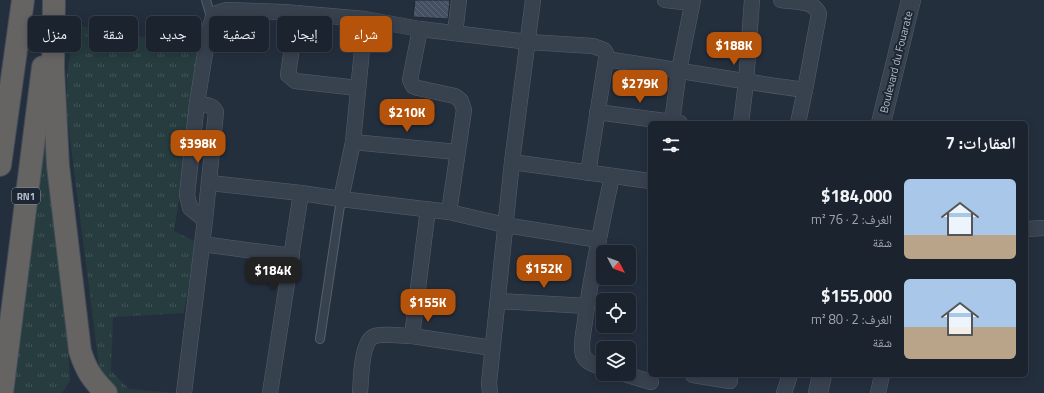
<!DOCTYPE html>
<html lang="ar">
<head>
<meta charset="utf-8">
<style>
  :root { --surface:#1b232e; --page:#242b36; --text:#f1f3f6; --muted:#a0a4aa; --line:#39404a; --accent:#b45309 }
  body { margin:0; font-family:"Titillium Web","Noto Naskh Arabic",sans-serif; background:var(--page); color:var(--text); direction:rtl; height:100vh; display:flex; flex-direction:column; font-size:15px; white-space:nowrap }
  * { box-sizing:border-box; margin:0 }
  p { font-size:13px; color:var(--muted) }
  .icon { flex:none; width:22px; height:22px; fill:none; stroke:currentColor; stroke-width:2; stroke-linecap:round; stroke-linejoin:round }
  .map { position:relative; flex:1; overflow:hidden; direction:ltr }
  .details { position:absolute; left:648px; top:121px; width:380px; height:256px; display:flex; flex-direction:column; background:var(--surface); border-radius:6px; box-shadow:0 2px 10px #0003,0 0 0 1px var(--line); direction:rtl }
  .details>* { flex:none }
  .banner { position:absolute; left:12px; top:16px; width:380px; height:36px; direction:rtl; display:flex; gap:8px }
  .needle { width:26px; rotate:131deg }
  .buttons { position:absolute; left:596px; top:245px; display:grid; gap:8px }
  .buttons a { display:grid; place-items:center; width:40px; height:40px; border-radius:6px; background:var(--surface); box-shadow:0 2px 10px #0003,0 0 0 1px var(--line); font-size:20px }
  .price { position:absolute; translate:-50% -34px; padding:0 9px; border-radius:8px; background:var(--accent); color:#fff; font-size:13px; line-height:26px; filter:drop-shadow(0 1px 2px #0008) }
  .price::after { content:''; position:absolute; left:50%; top:24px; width:12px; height:9px; margin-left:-6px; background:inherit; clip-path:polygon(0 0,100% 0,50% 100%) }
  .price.current { background:#222; color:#fff }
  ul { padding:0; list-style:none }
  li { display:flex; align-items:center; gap:12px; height:100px; padding:0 12px }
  li span { display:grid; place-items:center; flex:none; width:112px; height:80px; border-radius:6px; color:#555 }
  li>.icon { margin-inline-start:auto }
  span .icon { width:48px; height:48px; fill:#fffc; stroke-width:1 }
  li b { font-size:17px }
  h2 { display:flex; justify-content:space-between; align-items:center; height:48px; padding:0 12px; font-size:17px }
  .chip { padding:0 14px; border-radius:6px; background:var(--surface); box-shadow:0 2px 10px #0003,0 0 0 1px var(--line); font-size:14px; line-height:36px }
  .chip.current { background:var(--accent); color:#fff }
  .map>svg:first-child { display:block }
  .grass { fill:url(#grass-tufts) }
  .building { fill:url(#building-back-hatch); stroke:#1f2835 }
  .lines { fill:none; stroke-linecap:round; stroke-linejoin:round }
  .service-casing { stroke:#565f6c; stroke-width:10 }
  .minor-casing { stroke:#565f6c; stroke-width:16 }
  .tertiary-casing { stroke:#565f6c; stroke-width:20 }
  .trunk-casing { stroke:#434c59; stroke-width:24 }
  .service { stroke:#38414e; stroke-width:8 }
  .minor { stroke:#38414e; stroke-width:15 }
  .tertiary { stroke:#38414e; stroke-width:19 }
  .trunk { stroke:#656462; stroke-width:22 }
  .labels { text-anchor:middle; stroke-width:4; stroke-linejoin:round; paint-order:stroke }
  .shield { fill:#1d2633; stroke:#878f9c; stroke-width:1 }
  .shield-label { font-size:10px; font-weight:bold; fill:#b4bcc9 }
  .street-label { font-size:11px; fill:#b4bcc9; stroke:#1d2633 }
</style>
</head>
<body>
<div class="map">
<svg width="1044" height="393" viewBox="0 0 1044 393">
  <defs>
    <pattern id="grass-tufts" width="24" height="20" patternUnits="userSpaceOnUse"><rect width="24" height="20" fill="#263c3f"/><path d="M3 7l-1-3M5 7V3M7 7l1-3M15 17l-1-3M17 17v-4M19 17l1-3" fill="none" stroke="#435659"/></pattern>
    <pattern id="building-back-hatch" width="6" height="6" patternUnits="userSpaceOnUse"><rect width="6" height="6" fill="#455162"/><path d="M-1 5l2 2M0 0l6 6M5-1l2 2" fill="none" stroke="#5d6877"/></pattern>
  </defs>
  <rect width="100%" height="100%" fill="#242f3e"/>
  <g class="grass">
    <polygon points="74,25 204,48 174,231 196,242 184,313 113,317 111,371 129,389 177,393 116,393 100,374 67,115 67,75"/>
    <polygon points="45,131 65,298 70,381 62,393 11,393"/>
  </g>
  <polygon class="building" points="415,0 450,0 448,19 413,17"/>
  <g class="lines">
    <defs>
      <g id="service">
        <polyline points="206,0 212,20"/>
        <polyline points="320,339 341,199"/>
      </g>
      <g id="minor">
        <polyline points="665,0 692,3"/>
        <path d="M781,0C794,2 814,0 819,14L805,90"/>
        <polyline points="297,13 288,75 295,81 358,88"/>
        <polyline points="420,29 410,80 413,86 418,88 455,96 461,101 464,110 449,212"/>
        <polyline points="455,33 459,0"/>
        <path d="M606,59C672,69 738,81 805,90L798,123"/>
        <path d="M197,103C204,105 213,104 216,112L205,220"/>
        <polyline points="597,112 680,123"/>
        <polyline points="672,122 679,70 693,0"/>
        <polyline points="741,123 746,82 752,0"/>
        <polyline points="353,142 457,152"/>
        <polyline points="512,162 650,181"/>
        <polyline points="210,183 301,193 341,199 449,212 505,225 599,240"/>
        <polyline points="341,199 353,142 365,19"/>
        <polyline points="1026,229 1044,228"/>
        <polyline points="202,244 292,256"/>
        <polyline points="498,301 587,306"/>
        <polyline points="412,336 492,348"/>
        <path d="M603,368C596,365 586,363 583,355C580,345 584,331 585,321C591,273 602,224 612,176"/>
        <polyline points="624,374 651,382"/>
        <polyline points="693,375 730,381"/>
        <polyline points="184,393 205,220 190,208 187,195 197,103 209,29 212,20 217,13 227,10 284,12 365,19 420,29 529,42 593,46 604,50 606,53 606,59 588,173"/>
        <polyline points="270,393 301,193"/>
        <path d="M360,393C361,380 361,340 375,336C383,333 403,336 412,336L428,209"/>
        <polyline points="490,393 489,383 512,162 533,0"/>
        <polyline points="784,393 790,375"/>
        <polyline points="878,393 882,375"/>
      </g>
      <g id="tertiary">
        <polyline points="881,123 911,0"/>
        <polyline points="818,393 822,375"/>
      </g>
      <g id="trunk">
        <path d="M54,0L53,68L58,166L80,351C86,370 92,379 106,393"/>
        <polyline points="0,165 23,0"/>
        <polyline points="2,393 43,67"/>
      </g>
    </defs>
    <use href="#service" class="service-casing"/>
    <use href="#minor" class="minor-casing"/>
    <use href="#tertiary" class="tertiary-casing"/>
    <use href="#trunk" class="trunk-casing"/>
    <use href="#service" class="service"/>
    <use href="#minor" class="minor"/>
    <use href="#tertiary" class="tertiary"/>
    <use href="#trunk" class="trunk"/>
  </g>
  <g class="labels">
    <rect class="shield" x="12" y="188" width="28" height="16" rx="3"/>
    <g class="shield-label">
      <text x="26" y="200">RN1</text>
    </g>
    <g class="street-label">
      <text transform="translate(896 62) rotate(-76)" y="4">Boulevard du Fouarate</text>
    </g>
  </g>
</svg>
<div class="buttons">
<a><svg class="needle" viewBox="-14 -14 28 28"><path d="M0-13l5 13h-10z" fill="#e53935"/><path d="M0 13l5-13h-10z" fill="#a0a4aa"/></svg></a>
<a><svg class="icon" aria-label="locate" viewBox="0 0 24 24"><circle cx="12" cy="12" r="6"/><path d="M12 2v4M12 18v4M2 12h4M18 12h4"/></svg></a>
<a><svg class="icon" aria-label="layers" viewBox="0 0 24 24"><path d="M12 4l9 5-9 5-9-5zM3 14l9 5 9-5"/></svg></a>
</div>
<b class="price" style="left:734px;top:66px">$188K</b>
<b class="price" style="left:640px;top:104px">$279K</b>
<b class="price" style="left:407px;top:133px">$210K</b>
<b class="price" style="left:198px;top:164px">$398K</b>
<b class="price" style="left:544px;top:289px">$152K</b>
<b class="price current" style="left:273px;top:291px">$184K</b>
<b class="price" style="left:428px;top:323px">$155K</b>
<div class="banner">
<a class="chip current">شراء</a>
<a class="chip">إيجار</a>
<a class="chip">تصفية</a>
<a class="chip">جديد</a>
<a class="chip">شقة</a>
<a class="chip">منزل</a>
</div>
<section class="details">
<h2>العقارات: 7<svg class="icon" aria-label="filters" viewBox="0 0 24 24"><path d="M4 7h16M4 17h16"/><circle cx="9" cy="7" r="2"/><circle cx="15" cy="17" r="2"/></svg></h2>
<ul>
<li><span style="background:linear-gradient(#a9c7e8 70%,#b9a48a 0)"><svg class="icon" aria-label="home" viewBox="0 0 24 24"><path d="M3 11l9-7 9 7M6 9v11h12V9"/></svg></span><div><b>$184,000</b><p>الغرف: 2 · 76 m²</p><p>شقة</p></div></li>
<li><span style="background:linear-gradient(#a9c7e8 60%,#b9a48a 0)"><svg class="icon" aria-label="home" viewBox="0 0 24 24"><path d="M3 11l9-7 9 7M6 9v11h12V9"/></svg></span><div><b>$155,000</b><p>الغرف: 2 · 80 m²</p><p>شقة</p></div></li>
</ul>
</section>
</div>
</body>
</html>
